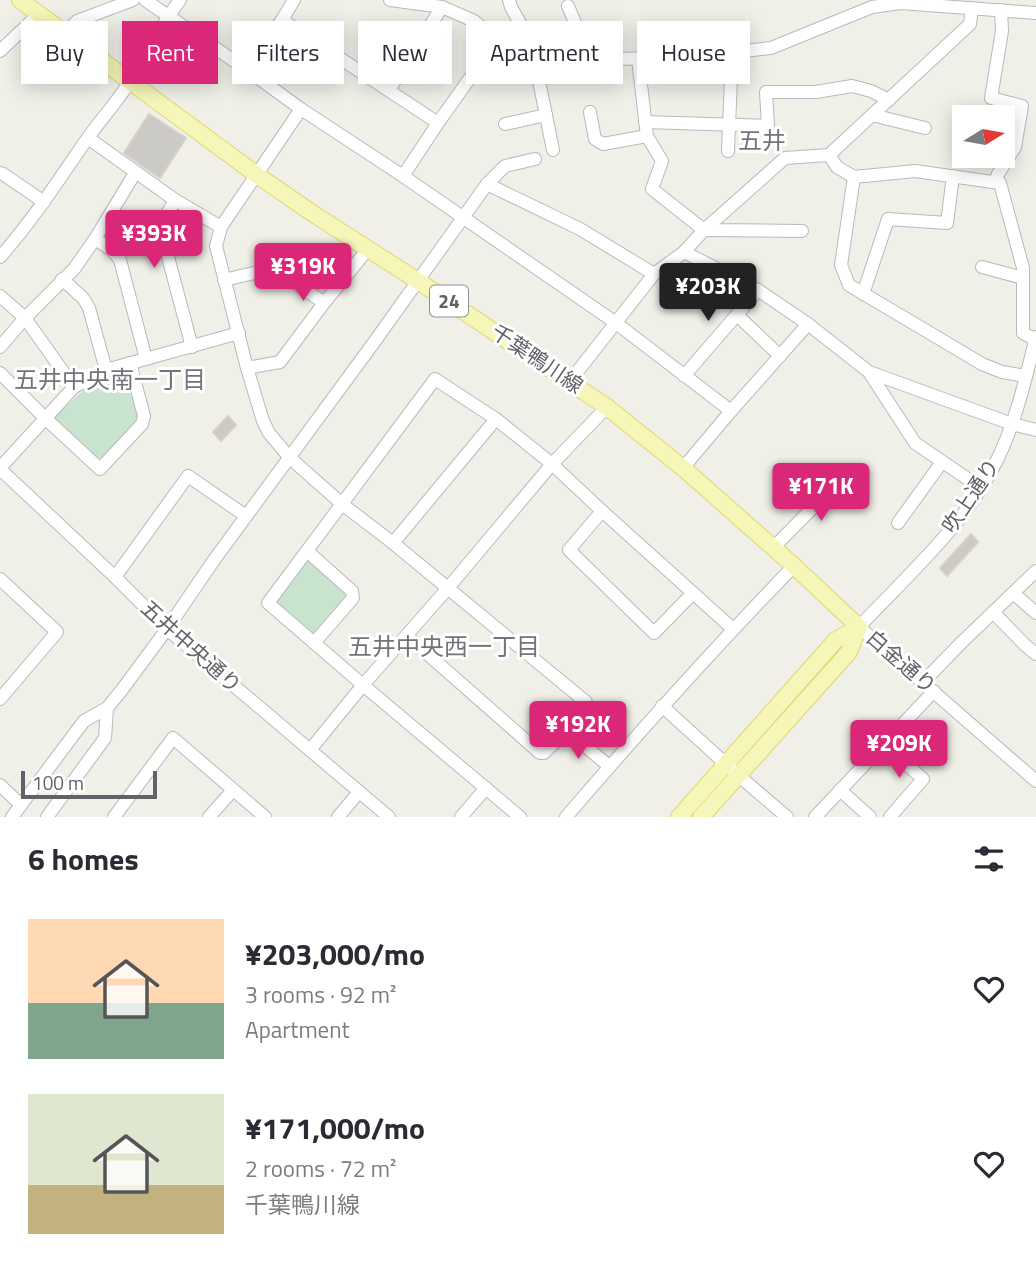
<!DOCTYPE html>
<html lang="en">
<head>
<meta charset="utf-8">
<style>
  :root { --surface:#fff; --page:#f7f7f7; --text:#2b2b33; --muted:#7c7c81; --accent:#db2777 }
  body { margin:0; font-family:"Titillium Web","Noto Sans JP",sans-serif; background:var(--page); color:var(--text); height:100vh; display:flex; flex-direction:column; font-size:26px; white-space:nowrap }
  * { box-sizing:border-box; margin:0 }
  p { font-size:23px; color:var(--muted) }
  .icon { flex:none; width:38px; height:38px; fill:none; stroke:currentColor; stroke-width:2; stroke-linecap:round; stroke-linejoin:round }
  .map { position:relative; height:817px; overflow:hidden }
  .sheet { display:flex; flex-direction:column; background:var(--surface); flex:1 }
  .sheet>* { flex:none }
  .top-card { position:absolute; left:21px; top:21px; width:994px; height:63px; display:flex; gap:14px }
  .needle { width:46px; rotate:79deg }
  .tools { position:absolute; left:952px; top:105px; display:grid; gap:14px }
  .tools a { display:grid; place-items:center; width:63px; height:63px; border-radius:0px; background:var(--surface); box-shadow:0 4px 18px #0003; font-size:35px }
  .scale { position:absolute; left:21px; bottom:18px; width:136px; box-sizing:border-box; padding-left:7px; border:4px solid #606267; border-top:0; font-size:19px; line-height:24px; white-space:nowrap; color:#606267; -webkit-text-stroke:5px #fff; paint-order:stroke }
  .price { position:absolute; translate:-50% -60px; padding:0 16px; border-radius:7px; background:var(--accent); color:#fff; font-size:23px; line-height:46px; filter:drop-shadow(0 2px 4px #0008) }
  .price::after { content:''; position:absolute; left:50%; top:42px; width:21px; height:16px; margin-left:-10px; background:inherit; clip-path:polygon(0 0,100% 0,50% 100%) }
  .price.current { background:#222; color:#fff }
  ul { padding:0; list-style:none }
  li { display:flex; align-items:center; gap:21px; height:175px; padding:0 28px }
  li span { display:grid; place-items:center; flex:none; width:196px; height:140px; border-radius:0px; color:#555 }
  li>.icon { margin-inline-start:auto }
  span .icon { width:84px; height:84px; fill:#fffc; stroke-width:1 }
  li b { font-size:30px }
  h2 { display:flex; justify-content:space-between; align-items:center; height:84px; padding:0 28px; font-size:30px }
  .chip { padding:0 24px; border-radius:0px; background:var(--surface); box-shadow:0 4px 18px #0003; font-size:24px; line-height:63px }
  .chip.current { background:var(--accent); color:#fff }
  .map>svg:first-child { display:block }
  .green { fill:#c9e4ce }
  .building { fill:#cccac5; stroke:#d4d2c8; stroke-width:2 }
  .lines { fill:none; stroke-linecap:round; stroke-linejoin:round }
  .minor-casing { stroke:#b9b9bd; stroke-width:14 }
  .major-casing { stroke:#e1d571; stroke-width:18 }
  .minor { stroke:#fff; stroke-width:12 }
  .major { stroke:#f5f6b8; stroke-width:16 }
  .labels { text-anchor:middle; stroke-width:6; stroke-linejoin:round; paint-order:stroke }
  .shield { fill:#fff; stroke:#909195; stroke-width:2 }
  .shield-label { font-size:19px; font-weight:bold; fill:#606267 }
  .street-label { font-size:21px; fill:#606267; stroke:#fff }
  .quarter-label { font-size:24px; fill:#717479; stroke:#fff }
</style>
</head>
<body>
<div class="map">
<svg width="1036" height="817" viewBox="0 0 1036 817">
  <rect width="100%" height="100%" fill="#f0f0e9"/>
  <g class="green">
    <path d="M122,371L128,374L139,414L138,421L102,458L95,457L56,420L55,417C77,395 91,381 122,371Z"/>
    <polygon points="312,560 347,591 348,598 315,636 277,605 277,600 305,561"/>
  </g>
  <g class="building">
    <polygon points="149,114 186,138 160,178 124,153"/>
    <polygon points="228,416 236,425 221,441 213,432"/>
    <polygon points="971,534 978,542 947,576 940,568"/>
  </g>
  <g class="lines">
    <defs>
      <g id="minor">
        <polyline points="145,0 246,69 301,109 403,176 616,323 731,411"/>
        <polyline points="390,0 442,7 474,21 497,40 535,61 694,57 771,48 872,7 900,3 1036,13"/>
        <polyline points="509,0 511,7 541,61"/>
        <polyline points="568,6 591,60"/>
        <polyline points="282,20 438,123"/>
        <polyline points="65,34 77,21 133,0"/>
        <polyline points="0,51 39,14"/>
        <polyline points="638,59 647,136 662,161 652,189 704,230 802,231"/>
        <polyline points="535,61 553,150"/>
        <polyline points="246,69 282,20 294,0"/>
        <polyline points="389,90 442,7"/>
        <polyline points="301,109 221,227 216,246 247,368 263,421 269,433 289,457 342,504 393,543 586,702 586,711 544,753 540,753 407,636"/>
        <polyline points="590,112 595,139 603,144 647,136"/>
        <polyline points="872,115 925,128"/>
        <polyline points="645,122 768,126 766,92 816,92 852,86 871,91 889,100"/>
        <polyline points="505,124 546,115"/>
        <polyline points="88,138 175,200 221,227"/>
        <polyline points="728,151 732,53"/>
        <polyline points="829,155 837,167 854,177 915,171 1000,183 1023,268 1023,333 1036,340"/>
        <polyline points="0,173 3,174 44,202"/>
        <polyline points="403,176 438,123 497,40"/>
        <polyline points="854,177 841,265 849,285 982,364 1002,372 1026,376"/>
        <polyline points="995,182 998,174 1015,147 1022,106 991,98 1002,31 1001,10"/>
        <polyline points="487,184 580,229 654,274"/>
        <polyline points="175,200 160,227 192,347"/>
        <polyline points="95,239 112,250 120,260 146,359"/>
        <polyline points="684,252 758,290 808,324 869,372 1012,424 1036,430"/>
        <path d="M0,257C33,220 59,179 87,139C101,119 119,100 132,78C148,52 161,25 180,0"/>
        <polyline points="982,267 1023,278"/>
        <polyline points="62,279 83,298 89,308 106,370"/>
        <polyline points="224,280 275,268 324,303"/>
        <polyline points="863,294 888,219 947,223 953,176"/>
        <polyline points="0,296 25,318 74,387"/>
        <polyline points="737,315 780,356"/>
        <path d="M1036,337C1025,381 1015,426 994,466C964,525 905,578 859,627L1036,781"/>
        <polyline points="0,347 25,318 74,269 95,239 135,173"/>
        <polyline points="247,368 280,362 324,303 368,249"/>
        <polyline points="869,372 915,443 981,488"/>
        <polyline points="0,373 45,418 100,469 142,424 144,416 130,363"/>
        <polyline points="684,376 758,290"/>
        <polyline points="570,381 654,274 684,252 704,230 785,158 829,155 970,24 972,8"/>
        <polyline points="0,468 74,387 106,370 239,333"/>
        <polyline points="683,468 731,411 808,324"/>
        <polyline points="0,469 115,577 167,629 389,817"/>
        <polyline points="602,511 569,550 654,633 693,593"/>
        <polyline points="898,523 942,462"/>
        <polyline points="393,543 496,419"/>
        <polyline points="773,548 845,475"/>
        <polyline points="307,551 352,591 353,598 314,643"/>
        <polyline points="115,577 188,476 246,516"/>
        <polyline points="0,579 57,632 0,699"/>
        <polyline points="1013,593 1036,613"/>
        <polyline points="993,612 1025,645 1036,654"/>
        <polyline points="923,682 962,642 1036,571"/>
        <polyline points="662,706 738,775 787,817"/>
        <polyline points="567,731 609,766"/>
        <polyline points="884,744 923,779 890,817"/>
        <polyline points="310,750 363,685 448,588 552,464 607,407"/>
        <polyline points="0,785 21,805"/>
        <polyline points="840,790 870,817"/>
        <polyline points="12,817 84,721 107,708 121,691 167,629 214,560 375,341 487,184 505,166 535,159"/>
        <polyline points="47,817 105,738 107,708"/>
        <polyline points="114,817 173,738 265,817"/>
        <polyline points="209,817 233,790"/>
        <polyline points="338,817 359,792"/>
        <polyline points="461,817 486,788"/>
        <polyline points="520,817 363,685 268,603 435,379 496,419 552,464 602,511 733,629"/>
        <path d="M566,817C640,731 714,648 794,566"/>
        <polyline points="815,817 934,691"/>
      </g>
      <g id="major">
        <polyline points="20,0 257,175 315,215 418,281 607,407 683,468 794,566 859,627"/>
        <polyline points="679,817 836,640 859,627"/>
        <polyline points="701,817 849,652 859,627"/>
      </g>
    </defs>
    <use href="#minor" class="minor-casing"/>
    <use href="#major" class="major-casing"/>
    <use href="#minor" class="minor"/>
    <use href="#major" class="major"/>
  </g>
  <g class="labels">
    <rect class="shield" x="430" y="285.5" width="38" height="31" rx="5"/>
    <g class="shield-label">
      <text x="449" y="308">24</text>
    </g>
    <g class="street-label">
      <text transform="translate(537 359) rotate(34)" y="7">千葉鴨川線</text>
      <text transform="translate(971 496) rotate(-56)" y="7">吹上通り</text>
      <text transform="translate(191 647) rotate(42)" y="7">五井中央通り</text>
      <text transform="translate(901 662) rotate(41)" y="7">白金通り</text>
    </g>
    <g class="quarter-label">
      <text x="762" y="149">五井</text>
      <text x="110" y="388">五井中央南一丁目</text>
      <text x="444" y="655">五井中央西一丁目</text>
    </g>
  </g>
</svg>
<div class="tools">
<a><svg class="needle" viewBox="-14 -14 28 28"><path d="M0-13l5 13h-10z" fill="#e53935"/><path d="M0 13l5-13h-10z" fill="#7c7c81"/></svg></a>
</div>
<div class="scale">100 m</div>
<b class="price" style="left:154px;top:270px">¥393K</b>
<b class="price" style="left:303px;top:303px">¥319K</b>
<b class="price current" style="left:708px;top:323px">¥203K</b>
<b class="price" style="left:821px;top:523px">¥171K</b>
<b class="price" style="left:578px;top:761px">¥192K</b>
<b class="price" style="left:899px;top:780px">¥209K</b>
<div class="top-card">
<a class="chip">Buy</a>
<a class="chip current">Rent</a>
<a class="chip">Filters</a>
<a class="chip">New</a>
<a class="chip">Apartment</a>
<a class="chip">House</a>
</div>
</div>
<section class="sheet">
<h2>6 homes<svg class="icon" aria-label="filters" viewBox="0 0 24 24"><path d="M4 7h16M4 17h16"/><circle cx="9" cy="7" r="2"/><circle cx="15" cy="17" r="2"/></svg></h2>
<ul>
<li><span style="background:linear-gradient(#ffd9b3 60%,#7fa58c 0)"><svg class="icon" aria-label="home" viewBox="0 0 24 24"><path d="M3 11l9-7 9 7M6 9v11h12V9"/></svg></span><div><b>¥203,000/mo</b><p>3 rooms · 92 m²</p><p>Apartment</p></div><svg class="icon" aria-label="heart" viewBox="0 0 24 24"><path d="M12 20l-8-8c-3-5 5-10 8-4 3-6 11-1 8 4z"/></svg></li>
<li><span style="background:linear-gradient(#dfe7d0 65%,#c2b280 0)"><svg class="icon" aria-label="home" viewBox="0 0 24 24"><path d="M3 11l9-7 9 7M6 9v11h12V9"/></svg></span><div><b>¥171,000/mo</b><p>2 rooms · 72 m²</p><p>千葉鴨川線</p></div><svg class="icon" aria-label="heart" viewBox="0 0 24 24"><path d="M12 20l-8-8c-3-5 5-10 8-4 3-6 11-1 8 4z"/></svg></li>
</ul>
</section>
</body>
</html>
